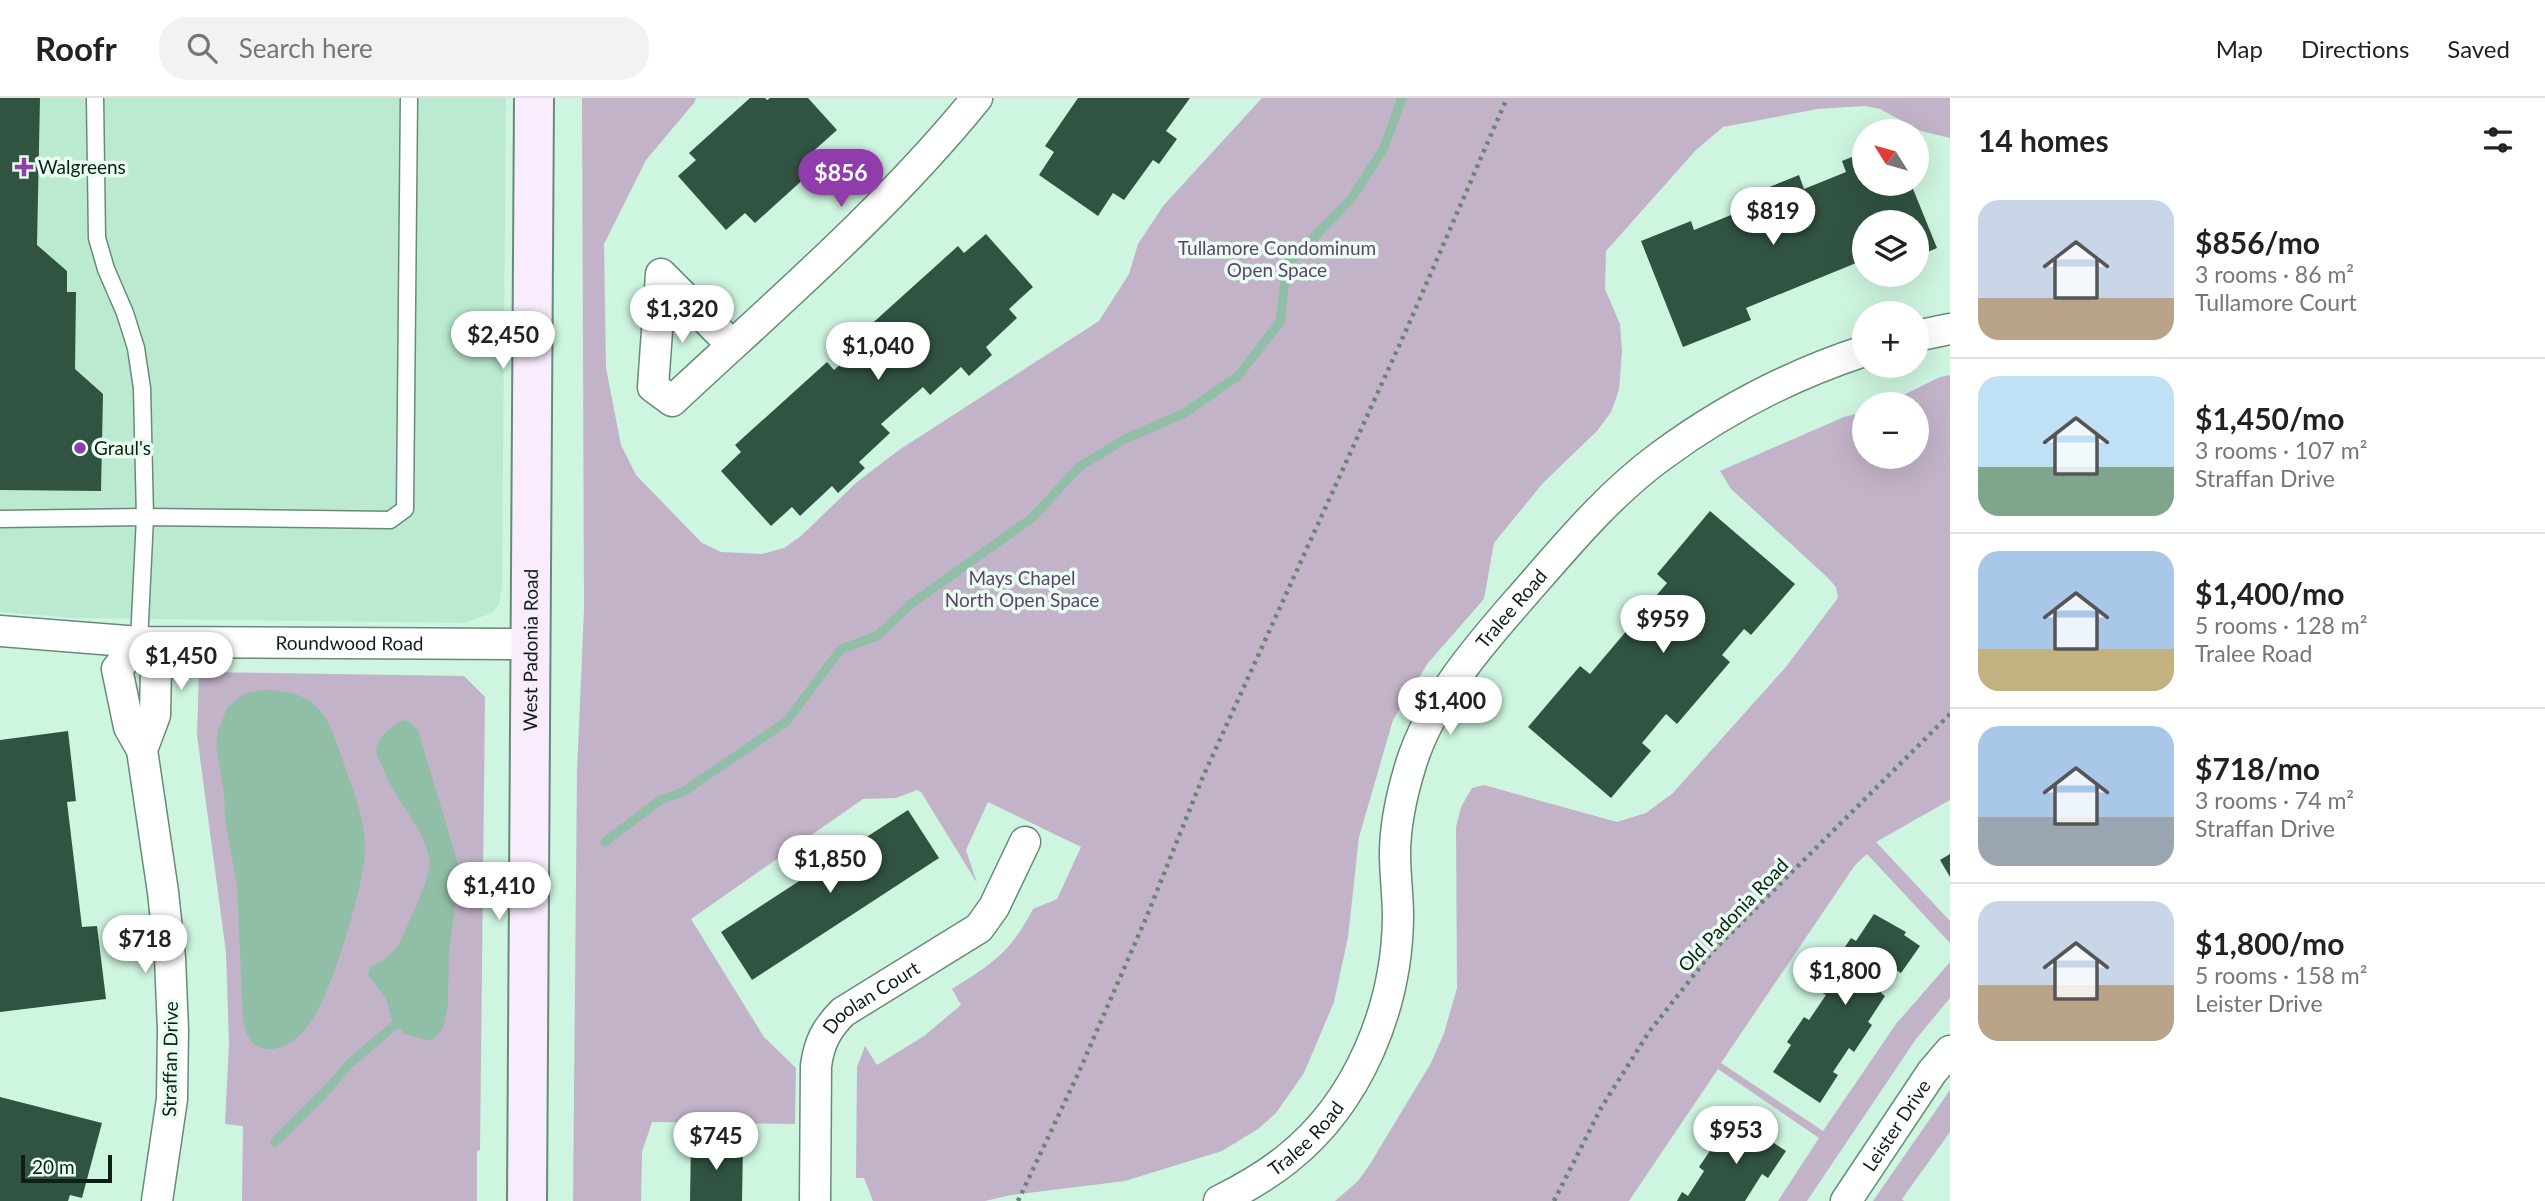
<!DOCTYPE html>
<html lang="en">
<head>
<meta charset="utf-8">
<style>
  :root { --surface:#fff; --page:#f2f2f2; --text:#222; --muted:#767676; --line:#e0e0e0; --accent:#903dab }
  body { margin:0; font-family:Lato,sans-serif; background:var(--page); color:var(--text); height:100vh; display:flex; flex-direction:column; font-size:26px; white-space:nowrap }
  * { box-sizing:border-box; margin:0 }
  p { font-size:23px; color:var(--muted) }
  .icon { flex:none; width:38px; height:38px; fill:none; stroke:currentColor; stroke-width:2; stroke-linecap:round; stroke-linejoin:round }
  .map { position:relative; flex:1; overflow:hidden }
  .drawer { display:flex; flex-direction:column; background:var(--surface); width:595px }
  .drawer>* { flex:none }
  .needle { width:46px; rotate:307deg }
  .controls { position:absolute; left:1852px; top:21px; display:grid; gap:14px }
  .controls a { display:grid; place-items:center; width:77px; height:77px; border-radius:50%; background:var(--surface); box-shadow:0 7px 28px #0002; font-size:35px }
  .scale { position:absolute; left:21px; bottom:18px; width:91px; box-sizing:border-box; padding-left:7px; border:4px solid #0f1e16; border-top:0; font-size:19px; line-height:24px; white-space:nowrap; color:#0f1e16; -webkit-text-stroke:5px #e7fef1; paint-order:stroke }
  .price { position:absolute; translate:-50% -60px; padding:0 16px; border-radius:24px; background:#fff; color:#222; font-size:23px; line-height:46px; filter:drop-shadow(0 2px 4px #0008) }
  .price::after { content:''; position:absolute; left:50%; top:42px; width:21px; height:16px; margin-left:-10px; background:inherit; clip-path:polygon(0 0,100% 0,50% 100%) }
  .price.on { background:var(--accent); color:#fff }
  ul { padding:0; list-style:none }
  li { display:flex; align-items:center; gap:21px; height:175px; padding:0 28px }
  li+li { border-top:2px solid var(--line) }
  li span { display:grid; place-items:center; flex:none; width:196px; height:140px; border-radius:21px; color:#555 }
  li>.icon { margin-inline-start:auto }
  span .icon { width:84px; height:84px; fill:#fffc; stroke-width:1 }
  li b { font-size:30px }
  h2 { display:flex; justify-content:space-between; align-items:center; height:84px; padding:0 28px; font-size:30px }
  header { display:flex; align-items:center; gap:42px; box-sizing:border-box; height:98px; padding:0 35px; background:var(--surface); border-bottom:2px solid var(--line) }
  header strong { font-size:33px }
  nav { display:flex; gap:38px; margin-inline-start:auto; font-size:24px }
  .search { width:490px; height:63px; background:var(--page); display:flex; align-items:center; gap:18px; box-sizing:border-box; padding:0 24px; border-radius:28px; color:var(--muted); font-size:26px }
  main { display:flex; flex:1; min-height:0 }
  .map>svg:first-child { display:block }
  .built { fill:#bbead1 }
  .green { fill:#c3b3c9 }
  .water { fill:#91bea6 }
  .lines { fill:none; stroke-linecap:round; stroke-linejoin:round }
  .stream { stroke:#91bea6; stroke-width:9 }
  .building { fill:#315342 }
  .lane-casing { stroke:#678b78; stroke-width:19 }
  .street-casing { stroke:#678b78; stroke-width:33 }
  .secondary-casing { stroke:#678b78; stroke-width:42 }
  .path { stroke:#6a8476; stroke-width:4.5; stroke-dasharray:3.5 5; stroke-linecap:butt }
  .lane { stroke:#fff; stroke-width:16 }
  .street { stroke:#fff; stroke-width:30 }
  .secondary { stroke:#f8ecfd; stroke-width:38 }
  .poi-dot { fill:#903dab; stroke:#e7fef1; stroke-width:2.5 }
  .labels { text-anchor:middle; stroke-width:7; stroke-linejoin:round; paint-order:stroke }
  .poi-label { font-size:19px; fill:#0f1e16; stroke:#e7fef1; text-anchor:start }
  .park-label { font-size:19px; fill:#633f70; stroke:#e7fef1 }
  .street-label { font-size:19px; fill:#0f1e16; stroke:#e7fef1 }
</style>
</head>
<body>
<header>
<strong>Roofr</strong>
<div class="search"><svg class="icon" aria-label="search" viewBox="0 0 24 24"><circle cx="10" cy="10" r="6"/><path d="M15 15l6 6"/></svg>Search here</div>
<nav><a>Map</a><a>Directions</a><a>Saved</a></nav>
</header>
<main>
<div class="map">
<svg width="1950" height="1103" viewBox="0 0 1950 1103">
  <rect width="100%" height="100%" fill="#cef5e0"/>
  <polygon class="built" points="0,0 506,0 502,488 499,506 492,515 464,525 76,520 0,514"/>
  <g class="green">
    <path d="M582,0H696L694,5L646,62L604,146L606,270L621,347L636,377L702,445L721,454L762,456L784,450L801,438L857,384L899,352L1099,223L1129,176L1138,146L1163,108L1262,0H1950V40L1921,33L1880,11L1865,8L1818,11L1723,29L1696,52L1606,153L1605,191L1620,226L1622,253L1619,292L1611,314L1597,333L1543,385L1494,445L1484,501L1428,565L1393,622L1359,739L1348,839L1334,904L1304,975L1276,1015L1258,1031L1222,1053L1125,1083L1011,1097L985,1103H873L864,1080H856L857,969L865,948L877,967L924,938L961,907L952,891C992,866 1011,854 1033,811L1057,801L1081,749L988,704L966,752L977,785L921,694L917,692L896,700L863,701L691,821L764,939L796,970L795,1026L652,1024L642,1054L641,1103H573L577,675L584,511Z"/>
    <polygon points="1950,277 1950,702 1876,744 1950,823 1950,845 1867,756 1855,767 1721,965 1823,1033 1896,926 1950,864 1950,900 1916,941 1807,1103 1778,1103 1819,1040 1718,971 1629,1103 1335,1103 1358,1083 1370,1066 1431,965 1444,935 1457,890 1456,729 1461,709 1472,690 1484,687 1617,724 1646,715 1673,695 1785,570 1838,500 1836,489 1828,480 1731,391 1720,373 1844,319 1864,314 1864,359 1916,359 1916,306 1885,306 1940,279"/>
    <polygon points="199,574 464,578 485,599 480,1052 477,1053 477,1103 242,1103 243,1028 225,1026 229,946 226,854 197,637"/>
    <polygon points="1950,992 1950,1034 1902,1101 1904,1103 1873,1103"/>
  </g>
  <g class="water">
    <path d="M265,592C319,593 328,617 343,663C353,693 367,724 365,756C362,793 332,894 311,924C301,938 287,952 268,951C251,951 246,937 243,922L237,789L225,721L224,695L216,647L218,633L227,610L239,599L249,594Z"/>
    <path d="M404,622L408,623L418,632L460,772L449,853L448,906L443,931L434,941L427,942L406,937L393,925L386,901L368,877L371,868C398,857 399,846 410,821C417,806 432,776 429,759C422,726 393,700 382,668C380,664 377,658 376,653C376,640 393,627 404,622Z"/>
  </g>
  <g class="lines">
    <g class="stream">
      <polyline points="605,744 660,702 683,694 787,623 841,551 877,538 911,506 1032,420 1079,369 1127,340 1183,316 1238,278 1280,224 1287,167 1351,101 1384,50 1402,0"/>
      <polyline points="275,1044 330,989 349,966 402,921"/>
    </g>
  </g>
  <g class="building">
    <polygon points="0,0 40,0 37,147 67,173 67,194 76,194 75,271 103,296 101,393 0,392"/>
    <polygon points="750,0 765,0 767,2 770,0 808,0 837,32 808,58 818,68 755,125 745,115 726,132 678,78 696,62 689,55"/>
    <polygon points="1078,0 1190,0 1166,33 1177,41 1159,66 1153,62 1124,102 1113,95 1098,118 1039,77 1054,54 1045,48"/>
    <polygon points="1864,54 1864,86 1911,86 1937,150 1916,159 1916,124 1864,124 1864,169 1861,163 1746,210 1751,222 1683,249 1641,143 1691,123 1694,132 1736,115 1732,104 1799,77 1804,91 1846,74 1842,63"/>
    <polygon points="986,136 1033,189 1009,211 1017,220 986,249 992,257 969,278 961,269 930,297 923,289 881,326 890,335 859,364 865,370 838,395 832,388 800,418 792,409 771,428 721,373 741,354 735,347 827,264 834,272 872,238 866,231 958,148 964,155"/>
    <polygon points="1710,413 1795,486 1751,537 1744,531 1722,557 1730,564 1677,626 1666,616 1642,645 1651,653 1611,700 1528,629 1580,568 1590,576 1667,485 1657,476"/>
    <polygon points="68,633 76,703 67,704 82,829 97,828 106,901 0,914 0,642"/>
    <polygon points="908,712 939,760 752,882 721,834"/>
    <polygon points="1950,756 1950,779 1940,762"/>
    <polygon points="1874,816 1906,834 1904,837 1920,848 1901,875 1896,872 1881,895 1885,898 1868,924 1872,927 1854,954 1849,950 1833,974 1838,977 1820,1005 1773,974 1791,947 1787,944 1804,919 1809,922 1826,897 1821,894 1838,868 1834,865 1851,840 1856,843"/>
    <polygon points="0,999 102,1025 82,1100 70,1097 68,1103 0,1103"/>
    <polygon points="1739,1021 1771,1038 1769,1042 1786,1053 1768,1080 1762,1076 1745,1103 1677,1103 1682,1094 1688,1098 1704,1073 1699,1069 1716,1044 1721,1047"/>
    <polygon points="691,1044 743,1044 742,1103 690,1103"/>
  </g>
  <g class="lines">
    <defs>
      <g id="lane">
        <polyline points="95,0 97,140 106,171 125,215 136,250 142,290 145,419 139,544"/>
        <polyline points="0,421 145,419 390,422 405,411 409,0"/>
      </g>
      <g id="street">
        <polyline points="1916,238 1950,231"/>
        <path d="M732,247L661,176L653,289L672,303C777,205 886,112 977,0"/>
        <path id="s1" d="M0,533L139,544L531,546"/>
        <polyline points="142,652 155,617 156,571 139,544 117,571 129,629 142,652 163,794 170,860 173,932 172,1001 157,1103"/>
        <path id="s2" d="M815,1103L816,968C819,945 826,931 843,914L979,830L994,809L1025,744"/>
        <path id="s3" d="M1219,1103C1243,1091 1266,1078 1287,1061C1359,1004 1397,909 1398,819C1398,798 1395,777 1395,756C1395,726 1402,695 1411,666C1430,605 1475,552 1517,504C1562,453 1606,398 1661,358C1723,312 1791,277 1864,253"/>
        <path id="s4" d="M1846,1103L1932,974L1950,953"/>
      </g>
      <g id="secondary">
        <path id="s5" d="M527,1103L534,0"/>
      </g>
    </defs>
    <use href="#lane" class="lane-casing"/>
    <use href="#street" class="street-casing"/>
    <use href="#secondary" class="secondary-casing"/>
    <g class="path">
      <polyline points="1018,1103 1078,976 1146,820 1202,681 1408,228 1507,0"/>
      <polyline points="1554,1103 1601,1010 1649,934 1712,854 1950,616"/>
    </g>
    <use href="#lane" class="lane"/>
    <use href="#street" class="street"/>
    <use href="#secondary" class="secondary"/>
  </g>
  <g class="poi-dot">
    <path d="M20.5 58.5h7v7h7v7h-7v7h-7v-7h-7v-7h7z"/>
    <circle cx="80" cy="350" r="7"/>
  </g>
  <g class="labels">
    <g class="poi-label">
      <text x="38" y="76">Walgreens</text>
      <text x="94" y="357">Graul's</text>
    </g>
    <g class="park-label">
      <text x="1277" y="157">Tullamore Condominum<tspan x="1277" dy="22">Open Space</tspan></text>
      <text x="1022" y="487">Mays Chapel<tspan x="1022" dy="22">North Open Space</tspan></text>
    </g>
    <g class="street-label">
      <text dy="7" stroke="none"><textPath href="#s3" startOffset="696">Tralee Road</textPath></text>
      <text dy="7" stroke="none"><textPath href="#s1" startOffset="350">Roundwood Road</textPath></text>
      <text dy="7" stroke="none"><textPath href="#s5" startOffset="551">West Padonia Road</textPath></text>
      <text transform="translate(1733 817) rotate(-46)" y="7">Old Padonia Road</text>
      <text dy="7" stroke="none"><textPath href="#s2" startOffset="228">Doolan Court</textPath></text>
      <text transform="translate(170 961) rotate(-89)" y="7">Straffan Drive</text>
      <text dy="7" stroke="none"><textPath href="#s4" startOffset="91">Leister Drive</textPath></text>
      <text dy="7" stroke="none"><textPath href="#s3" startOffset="108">Tralee Road</textPath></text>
    </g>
  </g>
</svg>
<div class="controls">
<a><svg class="needle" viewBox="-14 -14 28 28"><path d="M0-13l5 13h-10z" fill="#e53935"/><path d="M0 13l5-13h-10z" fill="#767676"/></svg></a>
<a><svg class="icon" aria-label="layers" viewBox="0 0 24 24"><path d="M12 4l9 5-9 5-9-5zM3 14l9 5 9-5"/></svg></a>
<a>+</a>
<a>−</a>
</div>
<div class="scale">20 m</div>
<b class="price on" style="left:841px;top:111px">$856</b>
<b class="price" style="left:1773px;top:149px">$819</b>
<b class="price" style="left:682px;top:247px">$1,320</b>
<b class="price" style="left:503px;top:273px">$2,450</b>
<b class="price" style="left:878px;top:284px">$1,040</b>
<b class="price" style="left:1663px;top:557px">$959</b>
<b class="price" style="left:181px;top:594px">$1,450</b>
<b class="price" style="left:1450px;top:639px">$1,400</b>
<b class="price" style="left:830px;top:797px">$1,850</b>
<b class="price" style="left:499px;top:824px">$1,410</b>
<b class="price" style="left:145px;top:877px">$718</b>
<b class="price" style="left:1845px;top:909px">$1,800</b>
<b class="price" style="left:1736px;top:1068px">$953</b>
<b class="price" style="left:716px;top:1074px">$745</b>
</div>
<section class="drawer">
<h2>14 homes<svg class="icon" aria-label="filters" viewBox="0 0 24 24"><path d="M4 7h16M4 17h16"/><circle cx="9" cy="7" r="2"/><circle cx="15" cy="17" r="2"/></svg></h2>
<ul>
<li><span style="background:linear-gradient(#c9d6e8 70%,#b9a48a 0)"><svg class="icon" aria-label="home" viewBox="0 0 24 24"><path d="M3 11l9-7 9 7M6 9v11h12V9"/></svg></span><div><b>$856/mo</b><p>3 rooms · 86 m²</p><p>Tullamore Court</p></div></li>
<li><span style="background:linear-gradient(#bfe0f5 65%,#7fa58c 0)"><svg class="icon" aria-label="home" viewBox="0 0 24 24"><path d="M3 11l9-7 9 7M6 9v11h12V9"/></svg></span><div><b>$1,450/mo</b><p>3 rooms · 107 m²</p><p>Straffan Drive</p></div></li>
<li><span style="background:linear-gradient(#a9c7e8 70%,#c2b280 0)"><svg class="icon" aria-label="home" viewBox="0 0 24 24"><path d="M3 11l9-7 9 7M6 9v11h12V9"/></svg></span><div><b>$1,400/mo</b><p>5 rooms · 128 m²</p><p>Tralee Road</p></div></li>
<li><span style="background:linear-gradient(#a9c7e8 65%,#9aa5b1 0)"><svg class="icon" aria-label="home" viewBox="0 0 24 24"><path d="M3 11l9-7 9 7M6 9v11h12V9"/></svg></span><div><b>$718/mo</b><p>3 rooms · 74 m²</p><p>Straffan Drive</p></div></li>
<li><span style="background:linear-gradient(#c9d6e8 60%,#b9a48a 0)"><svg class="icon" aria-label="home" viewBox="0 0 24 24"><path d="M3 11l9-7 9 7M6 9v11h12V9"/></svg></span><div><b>$1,800/mo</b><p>5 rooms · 158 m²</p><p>Leister Drive</p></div></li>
</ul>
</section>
</main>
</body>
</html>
